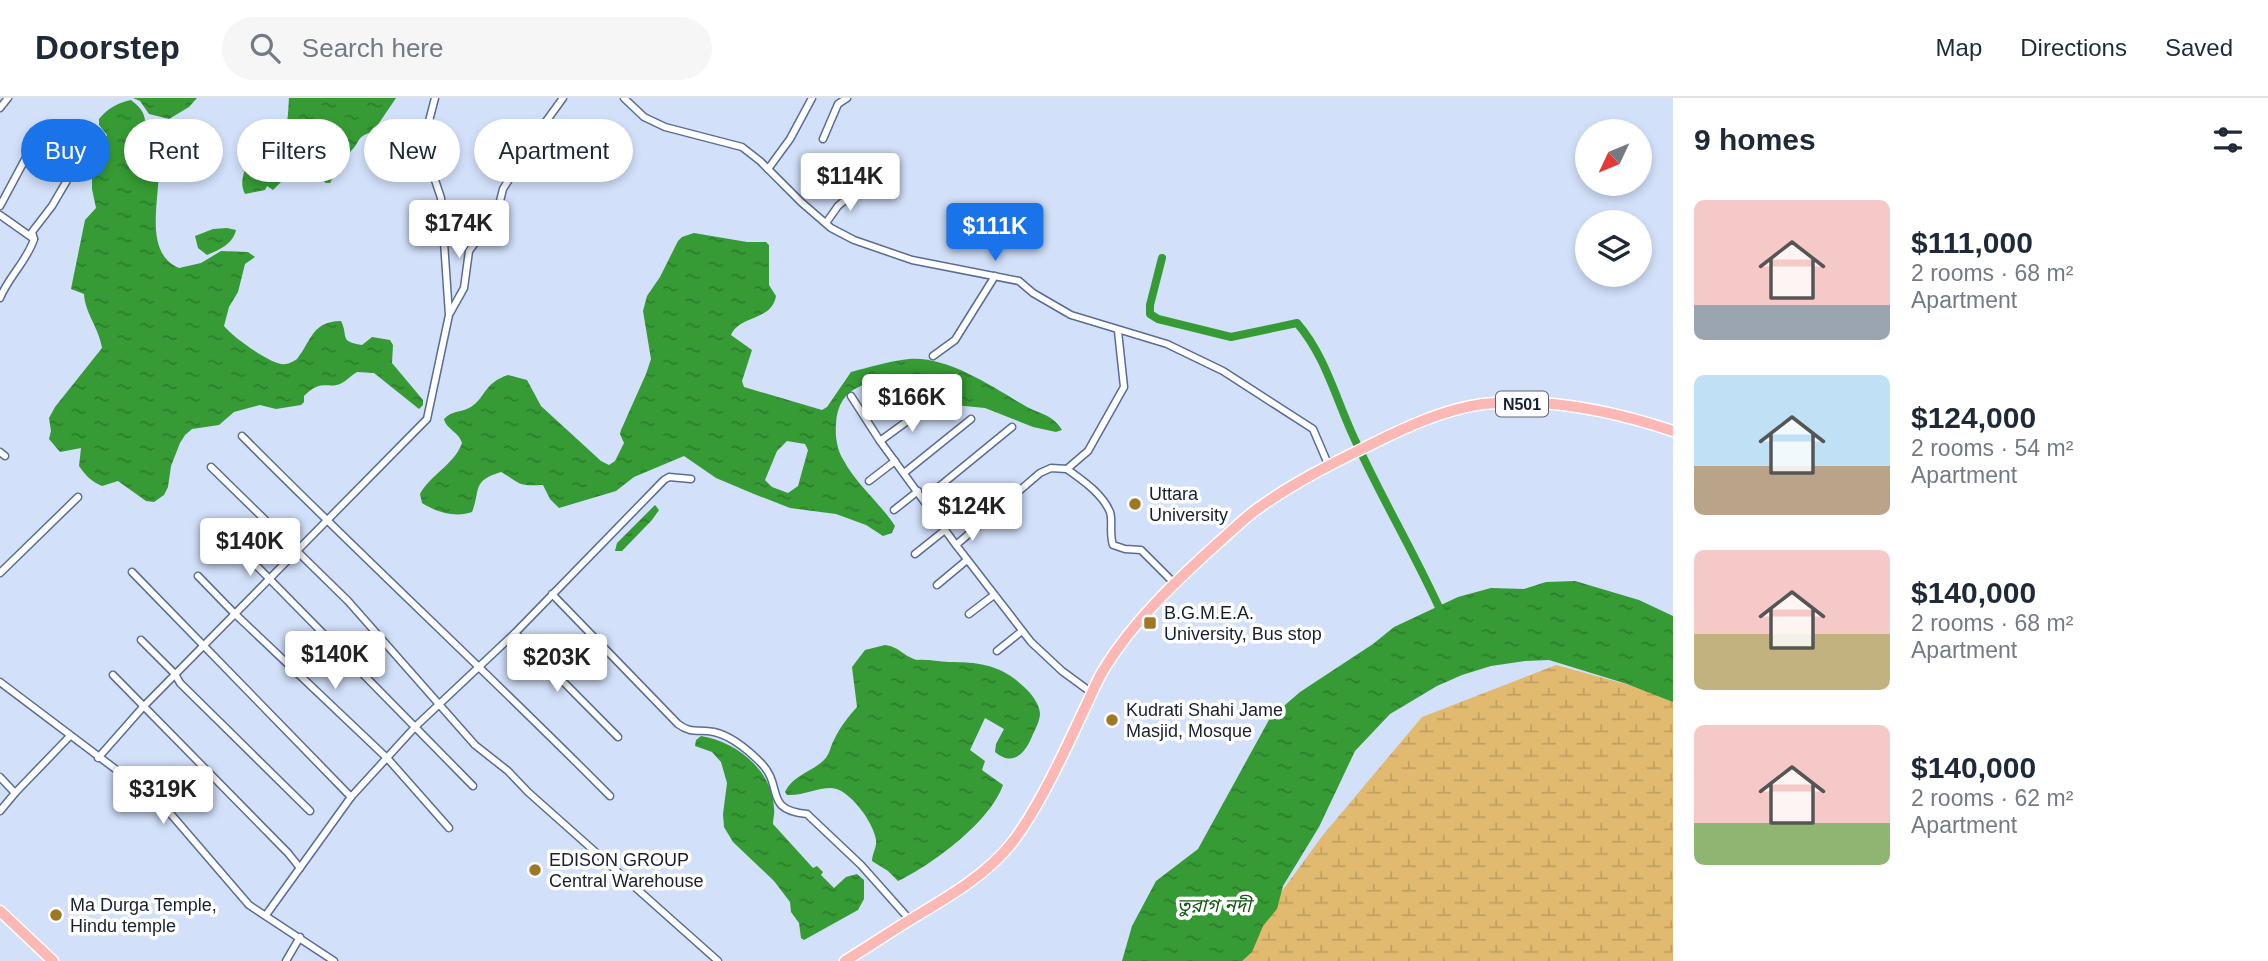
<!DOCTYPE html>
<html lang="en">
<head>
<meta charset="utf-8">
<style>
  :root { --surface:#fff; --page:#f6f6f7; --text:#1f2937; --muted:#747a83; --line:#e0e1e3; --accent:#1a73e8 }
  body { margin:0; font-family:Helvetica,"Noto Sans Bengali",sans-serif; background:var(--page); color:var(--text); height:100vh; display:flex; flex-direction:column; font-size:26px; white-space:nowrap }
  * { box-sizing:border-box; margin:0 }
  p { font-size:23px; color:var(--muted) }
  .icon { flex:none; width:38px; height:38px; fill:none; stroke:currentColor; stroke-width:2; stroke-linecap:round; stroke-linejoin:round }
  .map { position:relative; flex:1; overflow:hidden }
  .drawer { display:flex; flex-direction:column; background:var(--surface); width:595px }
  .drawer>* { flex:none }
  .hud { position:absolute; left:21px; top:21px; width:665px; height:63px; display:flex; gap:14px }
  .needle { width:46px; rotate:226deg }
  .fabs { position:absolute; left:1575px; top:21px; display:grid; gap:14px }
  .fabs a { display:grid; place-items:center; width:77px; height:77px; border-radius:50%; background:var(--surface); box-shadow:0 4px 10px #0003; font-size:35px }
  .price { position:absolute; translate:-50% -60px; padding:0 16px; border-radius:7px; background:#fff; color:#222; font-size:23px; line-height:46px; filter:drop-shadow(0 2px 4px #0008) }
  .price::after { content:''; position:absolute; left:50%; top:42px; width:21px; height:16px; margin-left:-10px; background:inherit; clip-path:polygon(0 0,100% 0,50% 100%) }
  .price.active { background:var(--accent); color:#fff }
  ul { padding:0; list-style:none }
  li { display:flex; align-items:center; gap:21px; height:175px; padding:0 21px }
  li span { display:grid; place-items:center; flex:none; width:196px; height:140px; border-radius:10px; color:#555 }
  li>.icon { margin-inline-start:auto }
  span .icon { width:84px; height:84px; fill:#fffc; stroke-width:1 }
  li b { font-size:30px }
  h2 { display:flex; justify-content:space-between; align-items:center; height:84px; padding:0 21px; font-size:30px }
  .tag { padding:0 24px; border-radius:32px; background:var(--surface); box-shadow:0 4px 10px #0003; font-size:24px; line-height:63px }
  .tag.active { background:var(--accent); color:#fff }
  header { display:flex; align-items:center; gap:42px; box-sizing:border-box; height:98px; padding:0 35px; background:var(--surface); border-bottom:2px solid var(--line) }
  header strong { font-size:33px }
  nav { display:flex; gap:38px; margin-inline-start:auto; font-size:24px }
  .search { width:490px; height:63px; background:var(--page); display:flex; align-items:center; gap:18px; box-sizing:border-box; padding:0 24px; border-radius:38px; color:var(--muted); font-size:26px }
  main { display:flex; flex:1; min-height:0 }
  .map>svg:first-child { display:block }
  .wetland { fill:url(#wetland-marsh) }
  .water { fill:url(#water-ripples); fill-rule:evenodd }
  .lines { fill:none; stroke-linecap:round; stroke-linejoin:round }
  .canal { stroke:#369b34; stroke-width:8 }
  .minor-casing { stroke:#596d93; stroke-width:9 }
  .trunk-casing { stroke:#fff; stroke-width:13 }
  .minor { stroke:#fff; stroke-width:6 }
  .trunk { stroke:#fbb8b4; stroke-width:10 }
  .poi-dot { fill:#9e7825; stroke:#fff; stroke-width:2.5 }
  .labels { text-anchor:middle; stroke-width:7; stroke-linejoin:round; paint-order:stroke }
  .shield { fill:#fff; stroke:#5d636e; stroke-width:2 }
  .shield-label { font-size:16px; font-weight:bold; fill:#182030 }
  .poi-label { font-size:18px; fill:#182030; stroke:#fff; text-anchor:start }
  .water-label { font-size:19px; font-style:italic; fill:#155815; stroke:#fff }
</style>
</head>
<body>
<header>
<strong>Doorstep</strong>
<div class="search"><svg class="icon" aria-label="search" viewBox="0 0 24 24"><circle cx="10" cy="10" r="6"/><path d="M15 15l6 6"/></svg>Search here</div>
<nav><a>Map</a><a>Directions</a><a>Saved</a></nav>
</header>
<main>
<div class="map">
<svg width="1673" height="863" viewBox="0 0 1673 863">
  <defs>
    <pattern id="wetland-marsh" width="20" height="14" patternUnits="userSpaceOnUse" patternTransform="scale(1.75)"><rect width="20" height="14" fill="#e1ba6f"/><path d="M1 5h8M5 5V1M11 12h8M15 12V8" fill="none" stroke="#c0a060"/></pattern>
    <pattern id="water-ripples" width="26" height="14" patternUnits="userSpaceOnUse" patternTransform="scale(1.75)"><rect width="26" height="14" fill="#369b34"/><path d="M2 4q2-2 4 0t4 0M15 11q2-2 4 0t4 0" fill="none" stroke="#2d7e2c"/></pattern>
  </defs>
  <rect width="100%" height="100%" fill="#d2e0fa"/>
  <polygon class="wetland" points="1556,567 1673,599 1673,863 1231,863 1323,737 1422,619"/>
  <g class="water">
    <polygon points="133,0 197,0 189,9 169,21 149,16 140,3"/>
    <path d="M289,0H396L373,34C356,38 361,43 351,53C346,58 339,63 333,69L334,77L330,85H326L320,80C308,82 303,75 291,74L273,92L267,88L265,92L245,96C237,81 248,61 261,51C268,45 279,42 283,34C289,24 288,11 289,0Z"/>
    <path d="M131,2C146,14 144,17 147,34C149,43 156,51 158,60C163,95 140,153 179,170L201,165L221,153L248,154L255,159L245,166L238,194L229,209L224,228C233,239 266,263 281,266C288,267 292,264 297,261C313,240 312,224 341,223C349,239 338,243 362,247L372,239L390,242L393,247L392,265L423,302V307L419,311L374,275L357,274C352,277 347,282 342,285C329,292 322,280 304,298V304L301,307L276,311L260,307L234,314L219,327L192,331L185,337L180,345L171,368L168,389L164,397L154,404L146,403L118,383L102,388C92,384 85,377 79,368L81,350L60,354L49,341L51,333L49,320L55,309L102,250C99,230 85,215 84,196L71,191L85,122L96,110L92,91V67L107,37L99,27V21C107,11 119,4 131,2Z"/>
    <path d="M227,130L236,132C233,146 219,152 207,157L198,150L195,138L213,131Z"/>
    <path d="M694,135L747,144H766L769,147V187L776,198C772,223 740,217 731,237L752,252L742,283L744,289L822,312L827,309L851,274C870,269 889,263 909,261C949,258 994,290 1027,309C1041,316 1053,317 1062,332L1056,334L1033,329L985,310L954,307L936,290L931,292L928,298L922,299L905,282C871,282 838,286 836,326C835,339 837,352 844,363C857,387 880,405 895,428L892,435L883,438L866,427L836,416L790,410L754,396L716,380L684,358L634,379L616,393L559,410L550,401L543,387C517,388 523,387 501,374C471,383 481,392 472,414C456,420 436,414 422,405L420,396C431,376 454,367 462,345C459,334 446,331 444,321C452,312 460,315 469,310C485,302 483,285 508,277L527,282L541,308L601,363L609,367L615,363L624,345L620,336L621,332L646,276L651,261L643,213L647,198L660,179L678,143L682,139ZM787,343L805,346L808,352L798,388L788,395L772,389L765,382L777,353Z"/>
    <polygon points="655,407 659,412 652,422 622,453 615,453 617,445"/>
    <polygon points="1575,483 1639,502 1673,518 1673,604 1627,586 1549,562 1525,563 1491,568 1462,577 1437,588 1390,616 1355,653 1319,729 1283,788 1277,811 1263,828 1252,854 1242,863 1122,863 1132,828 1156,783 1198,751 1270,620 1300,594 1373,546 1394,529 1458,499 1491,490 1524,491 1546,484"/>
    <path d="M885,547C900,549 903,558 917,562C928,561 938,564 949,564C979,564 1001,567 1023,588C1031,595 1039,605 1040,615C1040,622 1036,630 1033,636C1026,654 1014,670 995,654L996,646L1004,631L985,620L970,652L985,663L982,672L1003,687C990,724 932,767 898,783L888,773L872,763C872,756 877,749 876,742C874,725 849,690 831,690C816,690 803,698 787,697L785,694C793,677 812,674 824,662C830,656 830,649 834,642C840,629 848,619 857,609L852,569L865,552Z"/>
    <path d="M701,638C736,643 773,673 774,710C775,716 773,720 773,726L813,770L817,768L823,774L821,777L834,790L846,779L857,776L864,782V801L858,812L804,842L801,840L799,825L791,814L790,804L774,783L733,744L724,729L723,716L727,685L721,664L712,654L695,648L696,642Z"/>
  </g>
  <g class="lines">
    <path class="canal" d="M1162,160L1150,207V216L1158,221L1231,239L1297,225C1326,258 1337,305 1356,344C1383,403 1416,458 1442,516"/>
    <defs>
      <g id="minor">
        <polyline points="624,0 644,19 665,29 742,49 760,63 801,104 831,130 854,142 912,162 1019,183 1033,195 1071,217 1167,246 1223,273 1313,331 1328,366"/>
        <polyline points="0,10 8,0"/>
        <polyline points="823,41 838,6 847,0"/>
        <polyline points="768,71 790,41 812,0"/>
        <polyline points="0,108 37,39"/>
        <path d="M0,117L34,141C27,163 9,178 0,200"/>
        <polyline points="826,125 838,108 858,91"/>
        <polyline points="34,141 32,134 52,108 69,79 74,42"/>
        <polyline points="450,215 464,190 469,153 497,115 503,91 539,33 563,0"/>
        <path d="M1118,233L1124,289L1088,353L1067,371C1082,382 1102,395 1110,414C1113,423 1109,435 1113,447L1125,451L1141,452L1175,486"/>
        <polyline points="933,258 955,242 995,178"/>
        <polyline points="851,298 880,343 956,447 1031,544 1062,573 1092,595"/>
        <path d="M242,338C363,460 489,576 610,698"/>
        <polyline points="880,343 928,308"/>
        <polyline points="0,354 5,358"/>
        <polyline points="211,369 348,503 475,647 508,673 528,694 718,863"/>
        <polyline points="904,375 971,321"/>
        <polyline points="869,383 895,363"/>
        <polyline points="924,401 1012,329"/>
        <polyline points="894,412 918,393"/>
        <polyline points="221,436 243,454 473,688"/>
        <polyline points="956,447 1040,375 1051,370 1067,371"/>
        <polyline points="915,456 945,432"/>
        <polyline points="132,474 351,699"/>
        <polyline points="0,475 78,399"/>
        <polyline points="198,478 234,515 388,661 449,730"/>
        <polyline points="937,487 967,462"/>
        <path d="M552,496L678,626C691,636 699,631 714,634C732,638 748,652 760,664C785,688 762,712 807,716L861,767L910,822"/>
        <polyline points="969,516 994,497"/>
        <polyline points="515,535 618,639"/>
        <polyline points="141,542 175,576 180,585 310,713"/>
        <polyline points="997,553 1022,533"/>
        <polyline points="113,577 288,755 300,770"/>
        <polyline points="0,584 163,707 249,807 334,863"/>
        <polyline points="98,660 143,609 427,321 449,217 441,100 423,46 435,0"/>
        <polyline points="0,679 15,695 0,713"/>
        <polyline points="15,695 70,638"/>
        <polyline points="266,817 351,699 416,628 515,535 664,382 669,379 691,381"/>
        <polyline points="286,863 300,839"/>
      </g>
      <g id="trunk">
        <polyline points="0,813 53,863"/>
        <path d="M845,863C868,849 890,834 913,820C948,799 985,778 1011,746C1037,713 1065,653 1083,614C1090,600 1096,584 1104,571C1134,522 1177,482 1219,444C1233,432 1245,419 1260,409C1295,384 1333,365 1372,346C1406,329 1445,311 1483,306C1547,299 1613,313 1673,333"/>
      </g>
    </defs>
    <use href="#minor" class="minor-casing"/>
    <use href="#trunk" class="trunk-casing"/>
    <use href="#minor" class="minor"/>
    <use href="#trunk" class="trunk"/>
  </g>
  <g class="poi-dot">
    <circle cx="1135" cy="406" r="7"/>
    <rect x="1143" y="518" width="14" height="14" rx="3.5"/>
    <circle cx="1112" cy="622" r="7"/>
    <circle cx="535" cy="772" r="7"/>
    <circle cx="56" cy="817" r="7"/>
  </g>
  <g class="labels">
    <rect class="shield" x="1496" y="293.5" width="52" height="25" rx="5"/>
    <g class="shield-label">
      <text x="1522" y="312">N501</text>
    </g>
    <g class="poi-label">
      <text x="1149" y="402">Uttara<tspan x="1149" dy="21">University</tspan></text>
      <text x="1164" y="521">B.G.M.E.A.<tspan x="1164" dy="21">University, Bus stop</tspan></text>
      <text x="1126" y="618">Kudrati Shahi Jame<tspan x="1126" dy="21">Masjid, Mosque</tspan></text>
      <text x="549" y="768">EDISON GROUP<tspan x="549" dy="21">Central Warehouse</tspan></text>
      <text x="70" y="813">Ma Durga Temple,<tspan x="70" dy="21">Hindu temple</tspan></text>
    </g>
    <g class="water-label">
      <text x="1214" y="814">তুরাগ নদী</text>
    </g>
  </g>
</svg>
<div class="fabs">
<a><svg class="needle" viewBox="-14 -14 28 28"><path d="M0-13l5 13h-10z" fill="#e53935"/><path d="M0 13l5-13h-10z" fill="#747a83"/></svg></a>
<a><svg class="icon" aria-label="layers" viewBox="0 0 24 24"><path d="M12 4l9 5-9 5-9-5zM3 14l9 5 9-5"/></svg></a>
</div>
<b class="price" style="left:850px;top:115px">$114K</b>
<b class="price" style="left:459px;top:162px">$174K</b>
<b class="price active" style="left:995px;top:165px">$111K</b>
<b class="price" style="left:912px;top:336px">$166K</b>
<b class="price" style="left:972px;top:445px">$124K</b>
<b class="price" style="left:250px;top:480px">$140K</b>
<b class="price" style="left:335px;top:593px">$140K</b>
<b class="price" style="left:557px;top:596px">$203K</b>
<b class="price" style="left:163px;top:728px">$319K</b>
<div class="hud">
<a class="tag active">Buy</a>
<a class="tag">Rent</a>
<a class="tag">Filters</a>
<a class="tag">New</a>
<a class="tag">Apartment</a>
</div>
</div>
<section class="drawer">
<h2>9 homes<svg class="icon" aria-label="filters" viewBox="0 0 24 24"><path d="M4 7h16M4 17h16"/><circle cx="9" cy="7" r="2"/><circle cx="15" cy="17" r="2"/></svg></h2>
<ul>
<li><span style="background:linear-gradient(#f6c9c9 75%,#9aa5b1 0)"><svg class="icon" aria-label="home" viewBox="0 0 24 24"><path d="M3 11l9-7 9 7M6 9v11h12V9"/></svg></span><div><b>$111,000</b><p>2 rooms · 68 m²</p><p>Apartment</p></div></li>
<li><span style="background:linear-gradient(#bfe0f5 65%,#b9a48a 0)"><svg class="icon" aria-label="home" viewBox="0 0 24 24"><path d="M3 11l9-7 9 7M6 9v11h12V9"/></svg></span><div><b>$124,000</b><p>2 rooms · 54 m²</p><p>Apartment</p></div></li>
<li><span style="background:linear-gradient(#f6c9c9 60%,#c2b280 0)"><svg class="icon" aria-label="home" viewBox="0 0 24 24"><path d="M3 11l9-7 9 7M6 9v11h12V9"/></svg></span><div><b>$140,000</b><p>2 rooms · 68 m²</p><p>Apartment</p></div></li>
<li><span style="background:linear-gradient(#f6c9c9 70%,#8fb573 0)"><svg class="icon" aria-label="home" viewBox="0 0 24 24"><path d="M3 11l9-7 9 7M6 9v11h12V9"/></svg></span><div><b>$140,000</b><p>2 rooms · 62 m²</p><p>Apartment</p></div></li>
</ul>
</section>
</main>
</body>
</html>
